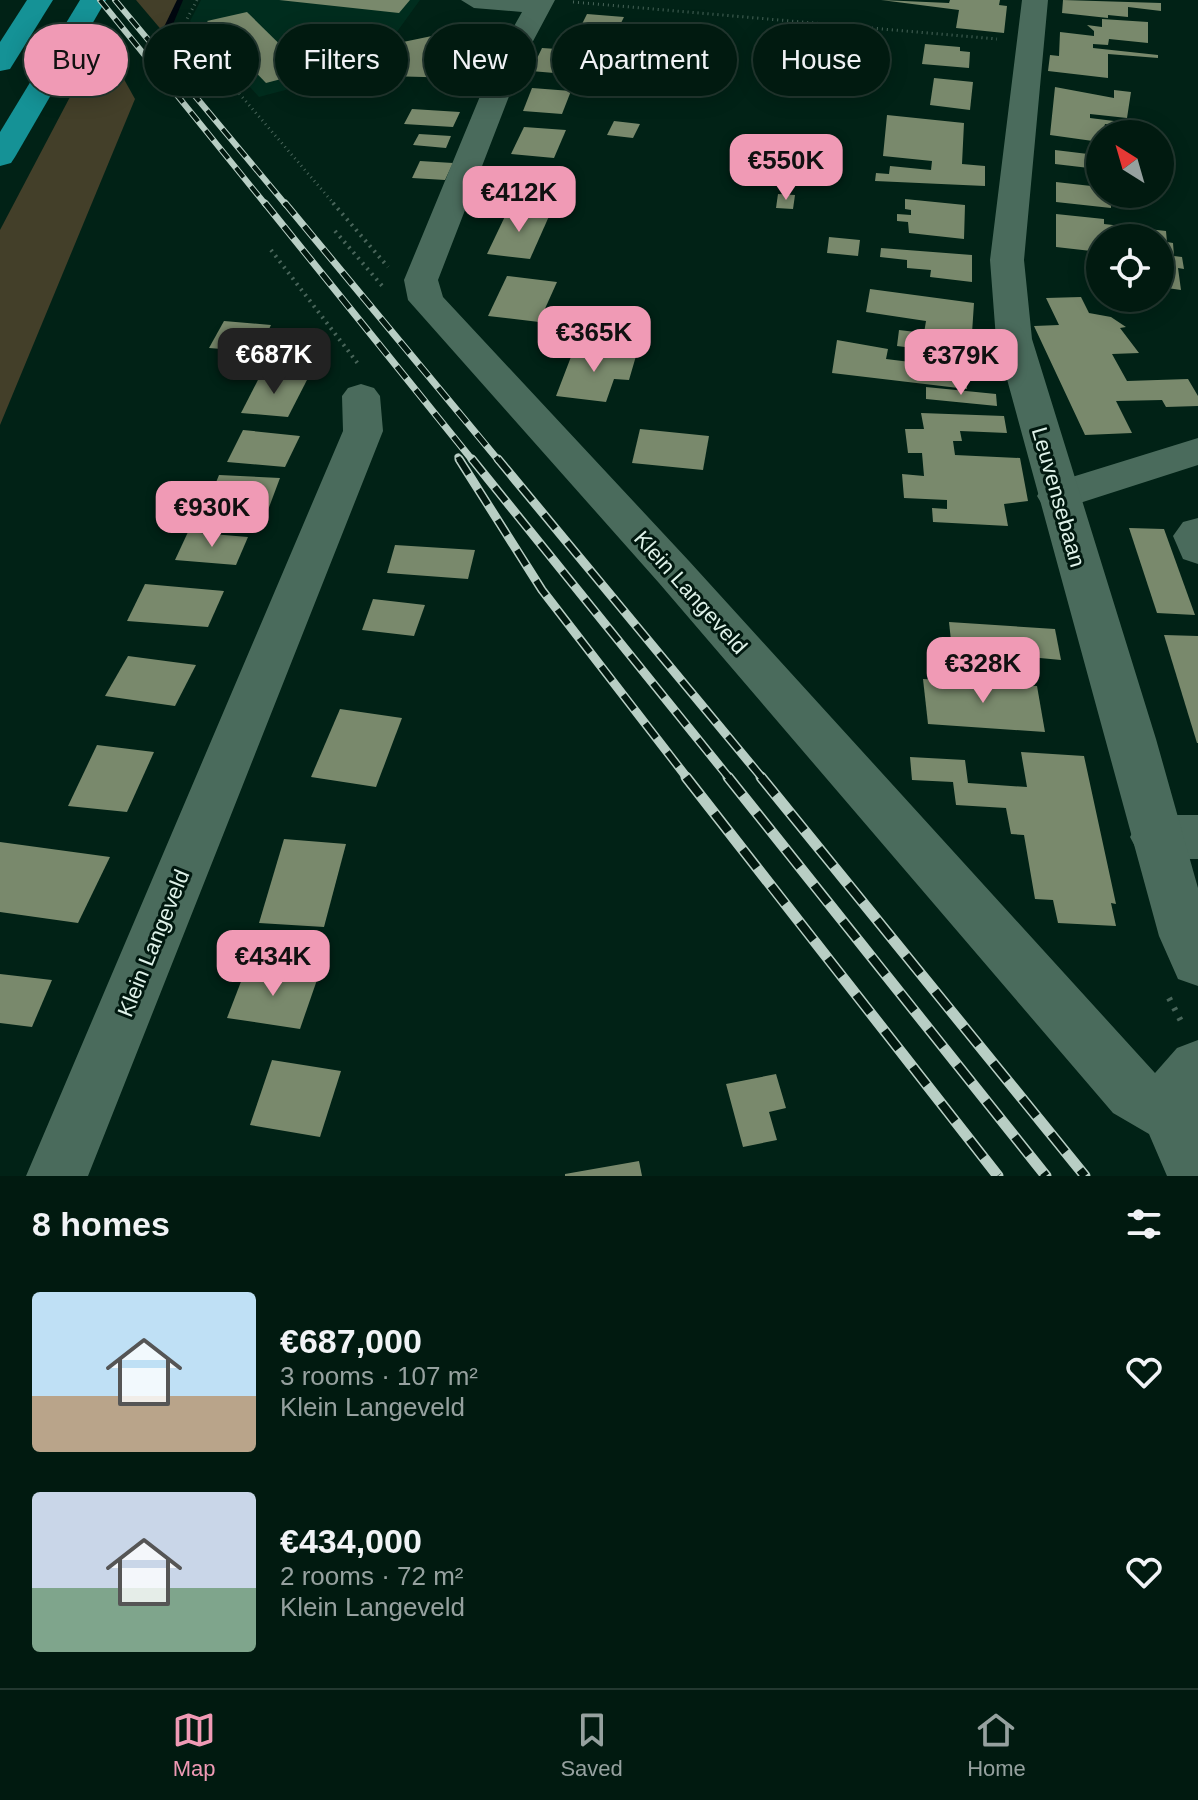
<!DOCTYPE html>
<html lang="en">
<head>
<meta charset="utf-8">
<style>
  :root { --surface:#011a10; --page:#0b2319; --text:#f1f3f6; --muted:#96a19f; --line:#233830; --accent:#f09ab5 }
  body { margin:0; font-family:Helvetica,sans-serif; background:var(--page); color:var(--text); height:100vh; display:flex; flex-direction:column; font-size:30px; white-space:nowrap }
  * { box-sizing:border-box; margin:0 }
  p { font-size:26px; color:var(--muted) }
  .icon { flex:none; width:44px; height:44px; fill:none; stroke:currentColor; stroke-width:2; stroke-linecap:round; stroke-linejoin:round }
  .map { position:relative; height:1176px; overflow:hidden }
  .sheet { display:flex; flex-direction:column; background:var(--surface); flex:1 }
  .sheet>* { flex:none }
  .banner { position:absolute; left:24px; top:24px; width:1150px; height:72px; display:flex; gap:16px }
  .needle { width:52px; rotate:323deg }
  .buttons { position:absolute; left:1086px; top:120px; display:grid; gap:16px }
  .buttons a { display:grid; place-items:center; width:88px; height:88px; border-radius:50%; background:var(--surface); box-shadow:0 4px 20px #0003,0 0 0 2px var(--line); font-size:40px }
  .price { position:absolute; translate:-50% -68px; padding:0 18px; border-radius:16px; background:var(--accent); color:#111; font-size:26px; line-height:52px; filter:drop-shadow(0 2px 4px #0008) }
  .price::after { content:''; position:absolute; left:50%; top:48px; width:24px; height:18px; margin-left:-12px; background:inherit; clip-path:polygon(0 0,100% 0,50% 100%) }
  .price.current { background:#222; color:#fff }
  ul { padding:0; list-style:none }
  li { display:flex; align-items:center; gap:24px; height:200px; padding:0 32px }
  li span { display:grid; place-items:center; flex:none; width:224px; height:160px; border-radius:8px; color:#555 }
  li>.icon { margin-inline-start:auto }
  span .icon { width:96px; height:96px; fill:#fffc; stroke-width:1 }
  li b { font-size:34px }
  h2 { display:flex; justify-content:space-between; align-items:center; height:96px; padding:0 32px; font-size:34px }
  .chip { padding:0 28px; border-radius:36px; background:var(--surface); box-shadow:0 4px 20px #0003,0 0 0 2px var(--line); font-size:28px; line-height:72px }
  .chip.current { background:var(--accent); color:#111 }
  .tabs { display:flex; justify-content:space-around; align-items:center; height:112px; border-top:2px solid var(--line); background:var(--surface); font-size:22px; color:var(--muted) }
  .tabs a { display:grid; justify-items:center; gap:4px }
  .tabs .current { color:var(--accent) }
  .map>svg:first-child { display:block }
  .built { fill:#002d1e }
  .green { fill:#433f29 }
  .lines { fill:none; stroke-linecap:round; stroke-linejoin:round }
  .stream { fill:#00070f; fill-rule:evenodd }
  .building { fill:#79896c }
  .path-far2 { stroke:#49655a; stroke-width:3; stroke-dasharray:1 4; stroke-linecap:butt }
  .path-far1 { stroke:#49655a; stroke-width:4; stroke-dasharray:2 5; stroke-linecap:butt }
  .path { stroke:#49655a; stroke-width:6; stroke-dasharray:3 8; stroke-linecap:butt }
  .street { fill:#4a6b5c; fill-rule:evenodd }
  .secondary { fill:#4a6b5c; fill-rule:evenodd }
  .highway { fill:#159296; fill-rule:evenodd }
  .rail-far3-casing { stroke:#b8cec4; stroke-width:6 }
  .rail-far2-casing { stroke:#b8cec4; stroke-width:7 }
  .rail-far1-casing { stroke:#b8cec4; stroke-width:9 }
  .rail-casing { stroke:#b8cec4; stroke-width:11 }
  .rail-far3 { stroke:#01180f; stroke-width:4; stroke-dasharray:12; stroke-linecap:butt }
  .rail-far2 { stroke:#01180f; stroke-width:5; stroke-dasharray:15; stroke-linecap:butt }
  .rail-far1 { stroke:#01180f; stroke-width:6; stroke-dasharray:18; stroke-linecap:butt }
  .rail { stroke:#01180f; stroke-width:8; stroke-dasharray:23; stroke-linecap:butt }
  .labels { text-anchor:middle; stroke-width:6; stroke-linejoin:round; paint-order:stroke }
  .street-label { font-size:22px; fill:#dff2e9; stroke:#01180f }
</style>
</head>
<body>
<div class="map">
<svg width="1198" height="1176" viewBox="0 0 1198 1176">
  <rect width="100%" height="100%" fill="#012216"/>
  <polygon class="built" points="201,0 420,0 357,87 308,84 259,97 190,21"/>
  <g class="green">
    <polygon points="136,0 180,0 164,33"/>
    <polygon points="101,38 135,99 0,425 0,230"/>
  </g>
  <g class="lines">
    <polygon class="stream" points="177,0 183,0 171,29 164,31 163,29"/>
  </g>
  <g class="building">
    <polygon points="279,0 410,0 399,13"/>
    <polygon points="881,0 949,3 950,0 1000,0 999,5 1007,6 1004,33 956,28 959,10"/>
    <polygon points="1063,0 1161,3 1161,11 1128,7 1128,17 1108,15 1108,18 1062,13"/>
    <polygon points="247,12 308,72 266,83 207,21"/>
    <polygon points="587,14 624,17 615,35 578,32"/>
    <polygon points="1102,19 1148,22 1148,43 1109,39 1108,45 1093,44 1093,48 1158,55 1158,58 1108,54 1108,78 1048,71 1050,55 1059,56 1060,32 1094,36 1094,31 1087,25 1102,27"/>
    <polygon points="456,31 467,42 481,44 460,78 387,76 403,42"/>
    <polygon points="925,44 960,47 960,51 970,52 969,68 922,64"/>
    <polygon points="573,46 598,48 589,76 531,71 542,48 572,50"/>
    <polygon points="934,78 973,82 970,110 930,105"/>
    <polygon points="1055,87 1114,98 1114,90 1131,92 1127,118 1090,114 1090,118 1122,122 1122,126 1105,124 1100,142 1050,135"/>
    <polygon points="532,88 571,91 562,114 523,111"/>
    <polygon points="412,109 460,112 453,127 404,124"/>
    <polygon points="887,115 964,123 962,164 985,166 985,186 875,181 876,173 889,174 890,166 931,170 932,161 883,156"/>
    <polygon points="614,121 640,124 633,138 607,135"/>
    <polygon points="524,127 566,130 554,158 511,154"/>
    <polygon points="419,134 451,136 446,148 413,145"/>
    <polygon points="1055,150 1088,154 1089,168 1055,164"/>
    <polygon points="420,161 453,163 445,180 412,178"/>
    <polygon points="519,170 560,175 547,200 506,195"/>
    <polygon points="1056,182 1100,187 1100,194 1132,194 1132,200 1111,198 1111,208 1056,202"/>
    <polygon points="778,194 795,195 793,209 776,208"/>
    <polygon points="905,199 965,205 964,239 909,233 908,222 897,221 897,214 911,215 911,210 905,209"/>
    <polygon points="508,210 550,214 530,259 487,254"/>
    <polygon points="1056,214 1104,219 1104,224 1166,231 1167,242 1173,243 1174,256 1182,257 1184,269 1178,268 1181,290 1160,287 1160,238 1100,238 1100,252 1056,247"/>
    <polygon points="829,237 860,240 858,256 827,253"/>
    <polygon points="881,248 972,255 972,282 930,277 931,270 907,268 907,260 880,257"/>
    <polygon points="507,276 557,282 539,322 488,316"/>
    <polygon points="870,289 974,303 971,348 936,344 936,351 897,346 899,330 924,333 926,321 866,312"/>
    <polygon points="1081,297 1089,313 1111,317 1126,327 1120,328 1139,353 1112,354 1127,381 1188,379 1198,396 1198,406 1166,407 1162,400 1116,401 1132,433 1085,435 1034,326 1059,325 1046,298"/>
    <polygon points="224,321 271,325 258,352 209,348"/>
    <polygon points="837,340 888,349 886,359 967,369 967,389 832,373"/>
    <polygon points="574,349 636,356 629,380 614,379 606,402 556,396"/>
    <polygon points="261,374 308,378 288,417 241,413"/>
    <polygon points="926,387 996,394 997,406 926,399"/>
    <polygon points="921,413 1004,416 1007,433 960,431 962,441 953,441 955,455 1020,458 1028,501 1004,504 1008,526 933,522 932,508 947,509 947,500 904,498 902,474 924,476 922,453 908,453 905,429 924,429"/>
    <polygon points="640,429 709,436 703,470 632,463"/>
    <polygon points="243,430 300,436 285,467 227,462"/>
    <polygon points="219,475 280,478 268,510 206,507"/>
    <polygon points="1129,528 1164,529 1195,615 1157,613"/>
    <polygon points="188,532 248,537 236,565 175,560"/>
    <polygon points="395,545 475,550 468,579 387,573"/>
    <polygon points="145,584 224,591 208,627 127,621"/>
    <polygon points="373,599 425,605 414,636 362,630"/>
    <polygon points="949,622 1055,629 1061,660 952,650"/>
    <polygon points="1164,635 1198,636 1198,743 1197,743"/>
    <polygon points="128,656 196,665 175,706 105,696"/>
    <polygon points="923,679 1037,686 1045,732 928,724"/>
    <polygon points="340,709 402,718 376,787 311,777"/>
    <polygon points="97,745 154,752 127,812 68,806"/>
    <polygon points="1021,752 1084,756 1116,904 1111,903 1116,926 1058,923 1053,900 1035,899 1024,835 1011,834 1006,808 956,805 953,782 912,780 910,757 965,760 968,783 1027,787"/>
    <polygon points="284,839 346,844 324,927 259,923"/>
    <polygon points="0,842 110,857 78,923 0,912"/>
    <polygon points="247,966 318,977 300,1029 227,1018"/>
    <polygon points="0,974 52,980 32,1027 0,1023"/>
    <polygon points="272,1060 341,1071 320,1137 250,1125"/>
    <polygon points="776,1074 786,1108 769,1112 777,1140 743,1147 726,1084"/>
    <polygon points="639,1161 642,1176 565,1176 565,1174"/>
  </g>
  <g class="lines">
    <g class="path-far2">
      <polyline points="197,0 187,19 188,34 335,205"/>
      <polyline points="573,2 997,39"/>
    </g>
    <g class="path-far1">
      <polyline points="333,203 388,267"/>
      <polyline points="335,231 384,288"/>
      <polyline points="271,250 359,365"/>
    </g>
    <polyline class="path" points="1169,998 1183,1025"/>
    <g class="street">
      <polygon points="461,0 555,0 523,60 438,280 443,297 689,561 1155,1073 1177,1048 1198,1040 1198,1176 1167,1176 1149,1134 1113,1113 659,583 408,300 404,280 495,60 522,12 474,8"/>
      <polygon points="361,384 374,388 380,396 383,431 88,1176 26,1176 343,431 342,396 348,388"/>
      <polygon points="1198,438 1198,465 1058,510 1043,506 1037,496 1043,486"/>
      <polygon points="1198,518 1198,564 1183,559 1173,536 1183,522"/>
      <polygon points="1156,815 1198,815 1198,859 1156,859 1138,852 1130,837 1138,822"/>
    </g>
    <polygon class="secondary" points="1022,0 1048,0 1024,260 1032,339 1156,739 1198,888 1198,986 1178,979 1159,936 996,339 990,260"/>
    <g class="highway">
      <polygon points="27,0 53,0 10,69 0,71 0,42"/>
      <polygon points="80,0 106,0 15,157 11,163 0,166 0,132"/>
    </g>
    <defs>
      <g id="rail-far3">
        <polyline points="100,0 266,205"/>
        <polyline points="115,0 286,205"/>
      </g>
      <g id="rail-far2">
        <polyline points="265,203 473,461"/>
        <polyline points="285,203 499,461"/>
        <polyline points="458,457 460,461"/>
      </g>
      <g id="rail-far1">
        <polyline points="459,459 542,590 688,779"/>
        <polyline points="472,459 730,779"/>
        <polyline points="498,459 763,779"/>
      </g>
      <g id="rail">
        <polyline points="686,777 998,1176"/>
        <polyline points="728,777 1046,1176"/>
        <polyline points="761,777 1085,1176"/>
      </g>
    </defs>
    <use href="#rail-far3" class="rail-far3-casing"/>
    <use href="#rail-far2" class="rail-far2-casing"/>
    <use href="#rail-far1" class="rail-far1-casing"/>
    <use href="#rail" class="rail-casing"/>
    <use href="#rail-far3" class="rail-far3"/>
    <use href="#rail-far2" class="rail-far2"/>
    <use href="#rail-far1" class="rail-far1"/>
    <use href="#rail" class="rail"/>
  </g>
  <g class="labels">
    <g class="street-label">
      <text transform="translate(1059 497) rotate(74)" y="8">Leuvensebaan</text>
      <text transform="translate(691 592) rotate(48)" y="8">Klein Langeveld</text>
      <text transform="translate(153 943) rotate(-68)" y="8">Klein Langeveld</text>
    </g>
  </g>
</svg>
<div class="buttons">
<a><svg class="needle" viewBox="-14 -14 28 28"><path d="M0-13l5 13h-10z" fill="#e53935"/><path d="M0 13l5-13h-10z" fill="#96a19f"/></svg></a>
<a><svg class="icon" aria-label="locate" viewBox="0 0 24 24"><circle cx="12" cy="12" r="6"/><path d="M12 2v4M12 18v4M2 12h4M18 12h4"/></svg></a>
</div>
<b class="price" style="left:786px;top:202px">€550K</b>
<b class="price" style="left:519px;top:234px">€412K</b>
<b class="price" style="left:594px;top:374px">€365K</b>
<b class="price current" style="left:274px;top:396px">€687K</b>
<b class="price" style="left:961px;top:397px">€379K</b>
<b class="price" style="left:212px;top:549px">€930K</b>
<b class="price" style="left:983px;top:705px">€328K</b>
<b class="price" style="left:273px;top:998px">€434K</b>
<div class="banner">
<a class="chip current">Buy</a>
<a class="chip">Rent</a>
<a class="chip">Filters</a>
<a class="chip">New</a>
<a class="chip">Apartment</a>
<a class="chip">House</a>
</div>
</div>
<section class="sheet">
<h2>8 homes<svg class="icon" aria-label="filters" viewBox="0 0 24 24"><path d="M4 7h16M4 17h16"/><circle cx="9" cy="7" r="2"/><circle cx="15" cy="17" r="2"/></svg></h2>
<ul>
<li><span style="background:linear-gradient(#bfe0f5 65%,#b9a48a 0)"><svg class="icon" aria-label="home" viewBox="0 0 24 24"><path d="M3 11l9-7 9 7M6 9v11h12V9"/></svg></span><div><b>€687,000</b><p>3 rooms · 107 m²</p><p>Klein Langeveld</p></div><svg class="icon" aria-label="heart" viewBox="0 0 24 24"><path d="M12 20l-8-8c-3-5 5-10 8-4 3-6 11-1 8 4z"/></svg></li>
<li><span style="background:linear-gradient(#c9d6e8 60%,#7fa58c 0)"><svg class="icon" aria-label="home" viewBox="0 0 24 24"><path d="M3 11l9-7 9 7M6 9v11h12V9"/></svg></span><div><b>€434,000</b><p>2 rooms · 72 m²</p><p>Klein Langeveld</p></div><svg class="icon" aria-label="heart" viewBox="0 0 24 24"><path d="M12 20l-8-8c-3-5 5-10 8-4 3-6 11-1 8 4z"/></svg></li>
</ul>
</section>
<nav class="tabs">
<a class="current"><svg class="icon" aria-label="map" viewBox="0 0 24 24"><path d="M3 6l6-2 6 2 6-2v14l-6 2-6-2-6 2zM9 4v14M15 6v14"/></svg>Map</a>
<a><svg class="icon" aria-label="saved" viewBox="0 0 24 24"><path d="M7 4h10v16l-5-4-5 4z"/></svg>Saved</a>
<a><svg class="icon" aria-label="home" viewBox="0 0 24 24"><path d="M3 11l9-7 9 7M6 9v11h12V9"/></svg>Home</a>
</nav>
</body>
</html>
